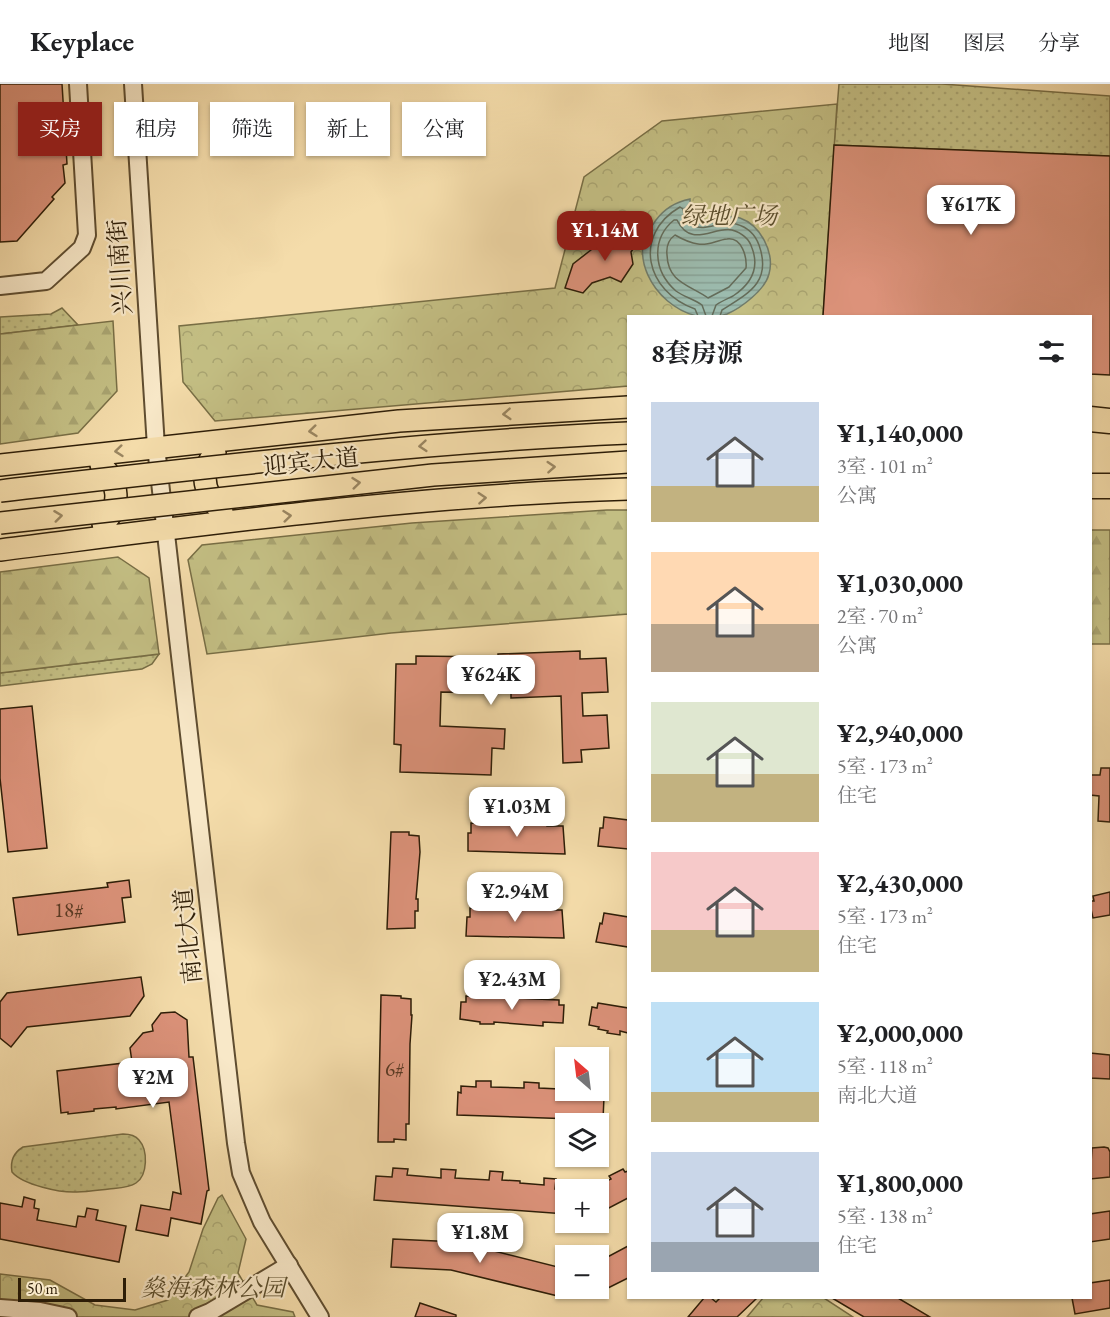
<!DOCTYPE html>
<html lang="zh">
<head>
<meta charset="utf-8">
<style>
  :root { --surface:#fff; --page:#f2f2f2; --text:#202124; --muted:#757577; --line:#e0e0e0; --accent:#8f2418 }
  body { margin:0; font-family:"EB Garamond","Noto Serif SC",serif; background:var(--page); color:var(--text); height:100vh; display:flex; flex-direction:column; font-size:22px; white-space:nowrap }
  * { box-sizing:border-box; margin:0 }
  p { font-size:20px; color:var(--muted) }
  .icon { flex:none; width:33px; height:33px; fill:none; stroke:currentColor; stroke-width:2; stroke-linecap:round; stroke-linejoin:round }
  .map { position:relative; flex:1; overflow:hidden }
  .details { position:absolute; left:627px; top:231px; width:465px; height:984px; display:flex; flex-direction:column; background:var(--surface); border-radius:0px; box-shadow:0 2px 4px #0004 }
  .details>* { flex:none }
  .hud { position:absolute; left:18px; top:18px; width:519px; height:54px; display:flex; gap:12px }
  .needle { width:39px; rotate:332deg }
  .buttons { position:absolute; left:555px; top:963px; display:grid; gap:12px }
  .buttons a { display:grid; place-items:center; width:54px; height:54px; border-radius:0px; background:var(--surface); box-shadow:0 2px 4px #0004; font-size:30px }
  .scale { position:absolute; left:18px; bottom:15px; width:108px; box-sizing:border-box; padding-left:6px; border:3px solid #2d1d07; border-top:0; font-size:16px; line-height:21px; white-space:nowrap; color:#2d1d07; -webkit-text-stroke:4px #f8e8c8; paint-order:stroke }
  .price { position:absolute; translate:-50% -51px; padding:0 14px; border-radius:12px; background:#fff; color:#222; font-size:20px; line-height:39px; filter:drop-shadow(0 2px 3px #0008) }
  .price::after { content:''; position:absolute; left:50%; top:36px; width:18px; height:14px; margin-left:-9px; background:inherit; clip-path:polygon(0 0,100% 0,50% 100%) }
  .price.on { background:var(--accent); color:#fff }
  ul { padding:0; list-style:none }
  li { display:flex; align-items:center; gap:18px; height:150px; padding:0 24px }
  li span { display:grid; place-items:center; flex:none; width:168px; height:120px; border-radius:0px; color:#555 }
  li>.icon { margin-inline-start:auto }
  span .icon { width:72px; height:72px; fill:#fffc; stroke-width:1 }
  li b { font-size:26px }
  h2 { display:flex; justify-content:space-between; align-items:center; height:72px; padding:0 24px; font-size:26px }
  .chip { padding:0 21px; border-radius:0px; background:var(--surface); box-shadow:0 2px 4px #0004; font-size:21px; line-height:54px }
  .chip.on { background:var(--accent); color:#fff }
  header { display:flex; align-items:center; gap:36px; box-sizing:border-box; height:84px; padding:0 30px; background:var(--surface); border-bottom:2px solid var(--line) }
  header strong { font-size:28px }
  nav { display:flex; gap:33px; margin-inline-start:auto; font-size:21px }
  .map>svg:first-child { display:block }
  .grass { fill:url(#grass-dots); stroke:#786e45; stroke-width:1.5 }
  .forest { fill:url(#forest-firs); stroke:#786e45; stroke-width:1.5 }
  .park { fill:url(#park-crowns); stroke:#786e45; stroke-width:1.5 }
  .water { fill:url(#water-rules); stroke:#707c6b; stroke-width:1.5 }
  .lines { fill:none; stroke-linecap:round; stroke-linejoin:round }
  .shore { stroke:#646c5a; stroke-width:1.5 }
  .building { fill:#dc927a; stroke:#2d1d07; stroke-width:1.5 }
  .minor-casing { stroke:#5f4d30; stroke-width:20 }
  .major-casing { stroke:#2d1d07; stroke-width:24 }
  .highway-casing { stroke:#2d1d07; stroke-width:27 }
  .minor { stroke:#f8e8c8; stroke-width:16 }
  .major { stroke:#f4dcaa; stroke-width:21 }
  .highway { stroke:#f4dcaa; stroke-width:24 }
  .major-bridge-casing { stroke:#2d1d07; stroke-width:24; stroke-linecap:butt }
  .major-bridge { stroke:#f4dcaa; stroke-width:21 }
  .oneway { stroke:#9a8661 }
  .labels { text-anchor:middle; stroke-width:4.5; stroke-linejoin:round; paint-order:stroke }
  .number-label { font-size:21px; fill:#593a24 }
  .park-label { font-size:24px; font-style:italic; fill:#5a4d2c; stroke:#f8e8c8 }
  .street-label { font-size:24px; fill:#2d1d07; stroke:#f8e8c8 }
</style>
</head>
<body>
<header>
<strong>Keyplace</strong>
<nav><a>地图</a><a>图层</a><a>分享</a></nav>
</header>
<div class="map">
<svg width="1110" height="1233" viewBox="0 0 1110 1233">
  <defs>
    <pattern id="grass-dots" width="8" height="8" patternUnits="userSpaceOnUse" patternTransform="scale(1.5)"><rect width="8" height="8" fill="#c3be83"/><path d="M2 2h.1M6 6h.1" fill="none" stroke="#a8a370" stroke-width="1.8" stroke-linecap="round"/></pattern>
    <pattern id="forest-firs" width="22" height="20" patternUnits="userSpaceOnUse" patternTransform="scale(1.5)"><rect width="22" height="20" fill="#c3be83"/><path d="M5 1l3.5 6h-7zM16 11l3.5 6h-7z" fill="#a8a370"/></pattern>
    <pattern id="park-crowns" width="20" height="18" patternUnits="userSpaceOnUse" patternTransform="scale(1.5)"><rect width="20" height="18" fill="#c3be83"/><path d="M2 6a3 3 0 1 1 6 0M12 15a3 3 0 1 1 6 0" fill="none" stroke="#a8a370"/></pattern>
    <pattern id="water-rules" width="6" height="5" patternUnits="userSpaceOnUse" patternTransform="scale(1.5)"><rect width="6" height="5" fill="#9cbbae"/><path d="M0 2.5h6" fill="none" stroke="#87a094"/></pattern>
  </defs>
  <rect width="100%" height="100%" fill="#f4dcaa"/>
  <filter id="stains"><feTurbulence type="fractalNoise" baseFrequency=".00333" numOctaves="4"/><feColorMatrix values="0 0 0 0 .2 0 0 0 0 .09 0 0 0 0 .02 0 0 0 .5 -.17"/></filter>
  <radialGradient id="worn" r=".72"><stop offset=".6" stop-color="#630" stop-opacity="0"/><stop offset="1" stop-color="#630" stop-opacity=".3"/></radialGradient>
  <g class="grass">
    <polygon points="839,0 942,0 1110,12 1110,72 834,61"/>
    <polygon points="62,224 78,241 0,250 0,233 51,230"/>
    <polygon points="159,570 152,580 142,585 0,602 0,589"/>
    <path d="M123,1050C129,1050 135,1051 139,1056C148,1066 148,1091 136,1099C129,1104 118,1104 109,1105C99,1106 88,1108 77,1108C61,1109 23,1101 12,1088C10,1077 13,1069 23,1063Z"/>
  </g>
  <g class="forest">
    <polygon points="113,237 117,307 78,349 0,360 0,250"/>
    <polygon points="607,426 628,426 628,530 391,549 207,570 188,476 202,461 412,439"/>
    <polygon points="1090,446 1110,446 1110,560 1091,560"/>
    <polygon points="118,473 149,494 159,570 0,589 0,488"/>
  </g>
  <g class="park">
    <polygon points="837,20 823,232 628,232 628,302 215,337 183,298 179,242 555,204 584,93 662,37"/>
    <polygon points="222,1111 246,1155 238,1189 257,1221 293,1228 295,1233 0,1233 0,1190 50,1196 95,1221 135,1226 168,1216 189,1188 203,1145 218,1114"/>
    <polygon points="763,1214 824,1214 853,1233 747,1233"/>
  </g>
  <path class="water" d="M690,115L691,135C709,141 723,128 740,134C760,141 775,168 769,190C765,206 741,224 727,230C686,246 637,202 643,160C645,151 651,143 656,136C665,124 675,118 690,115Z"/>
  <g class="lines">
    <g class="shore">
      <path d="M675,151C682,155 690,159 698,160C708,162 717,156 727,155C742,153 747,173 746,184L729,203L708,214C690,201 668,199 667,171C666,162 668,156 675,151Z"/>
      <path d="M698,232L695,225C646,208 632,151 680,123L683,125C684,131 684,137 691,141C707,149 720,135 736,140C747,143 755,150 759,161C772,198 749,209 722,226L720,232"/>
      <path d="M706,232L702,221C694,215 684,213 676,207C653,187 651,155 674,136H677C691,165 714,142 732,146C742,149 749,154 752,164C760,185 751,200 733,212C727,215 722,217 716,221L712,232"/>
    </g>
  </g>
  <g class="building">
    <polygon points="0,0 62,0 67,80 63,81 65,99 52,113 54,115 17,157 0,158"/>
    <polygon points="834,61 1110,72 1110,291 1090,290 1090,232 823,232"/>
    <polygon points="627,141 642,146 638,158 631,168 633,180 621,198 610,193 592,199 583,209 565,204 573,180 596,162 609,168 612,156"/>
    <polygon points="580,567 580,575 606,574 608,608 582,609 583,632 607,631 609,664 581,666 582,678 563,679 561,612 511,614 511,609 441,608 440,642 505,645 504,665 492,664 491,691 400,688 401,661 394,660 396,580 416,580 416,572 498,573 498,570"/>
    <polygon points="32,622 47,764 8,768 0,694 0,625"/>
    <polygon points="1101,684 1110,684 1110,738 1098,737 1099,712 1090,711 1090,691 1100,691"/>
    <polygon points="604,733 628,736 628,765 598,762 600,744 603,744"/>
    <polygon points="487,738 535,741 535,739 547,738 547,742 563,742 565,770 468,767 468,749 471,749 471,739 487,740"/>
    <polygon points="391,748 409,748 409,751 419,752 420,768 416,815 418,815 418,827 415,827 415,844 387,845"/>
    <polygon points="129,796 131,813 122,814 125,838 18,851 13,814 108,803 107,799"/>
    <polygon points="1110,808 1110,831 1093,834 1090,821 1090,817 1094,817 1093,812"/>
    <polygon points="486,822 534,825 534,823 546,824 546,826 562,826 564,854 466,852 467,833 470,833 470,824 486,824"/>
    <polygon points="604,829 628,833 628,863 596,858 600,839 602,840"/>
    <polygon points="141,893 144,912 130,932 27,943 11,963 0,954 0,918 7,909"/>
    <polygon points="381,911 401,912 401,914 411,915 411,931 412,931 410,960 409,1040 406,1040 406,1056 394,1055 394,1058 378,1058"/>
    <polygon points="466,912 559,916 559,921 564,921 563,939 543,938 543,942 494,938 494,940 480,940 480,938 460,935 461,918 466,918"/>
    <polygon points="598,919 628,924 628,949 620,947 620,951 607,949 608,947 598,945 599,943 589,941 592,923 597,924"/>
    <polygon points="175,928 187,936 189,973 193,973 209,1106 207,1107 201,1140 171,1134 168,1152 136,1146 141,1121 170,1126 173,1108 181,1110 169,1018 116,1025 116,1023 94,1025 94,1027 68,1030 68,1028 61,1029 57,987 132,978 130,964 143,949 153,947 152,941 161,929"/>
    <polygon points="1090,969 1110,971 1110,995 1090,994"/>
    <polygon points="476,997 491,997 491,1003 524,1004 524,998 539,999 539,1004 601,1007 601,1013 604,1013 603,1036 457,1031 458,1008 461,1009 461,1002 476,1003"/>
    <polygon points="1104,1063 1108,1064 1110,1068 1110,1093 1090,1095 1092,1064"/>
    <polygon points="393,1084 408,1085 407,1091 441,1094 441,1085 456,1086 455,1094 489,1096 490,1087 503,1088 502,1096 520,1097 520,1099 544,1101 544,1094 556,1095 555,1105 566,1105 566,1130 374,1116 376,1092 392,1093"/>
    <polygon points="623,1085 625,1088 628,1087 628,1114 607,1125 598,1106 595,1103 611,1095 609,1092"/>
    <polygon points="24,1113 35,1116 34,1124 39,1125 37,1136 76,1143 78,1132 85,1133 87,1124 98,1126 96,1136 126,1142 119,1178 0,1155 0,1119 22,1123"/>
    <polygon points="1110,1127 1110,1155 1090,1158 1090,1130"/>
    <polygon points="393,1155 458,1158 566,1185 566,1214 451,1186 391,1183"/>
    <polygon points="628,1162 628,1194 598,1209 598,1178"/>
    <polygon points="1110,1196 1110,1224 1075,1230 1072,1214 1090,1214 1090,1199"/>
    <polygon points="704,1214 711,1214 716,1218 720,1214 757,1214 737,1233 688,1233"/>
    <polygon points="832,1214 898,1214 930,1233 864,1233"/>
    <polygon points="420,1219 456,1231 456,1233 415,1233"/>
  </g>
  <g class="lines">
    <defs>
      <g id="minor">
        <polyline points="133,0 156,363 236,1059 241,1089 262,1138 320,1233"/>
        <polyline points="0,202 46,197 82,164 87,151 78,0"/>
        <polyline points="0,1224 40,1227 68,1233"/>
        <polyline points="198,1233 210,1228 289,1181"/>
      </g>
      <g id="major">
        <path d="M215,369C198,389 204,410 222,428"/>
        <polyline points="0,381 399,337 628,323"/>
        <path d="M101,381C119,398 122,422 103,440"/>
        <path d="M0,466C209,440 418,411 628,405"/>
      </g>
      <g id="highway">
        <polyline points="1090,335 1110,337"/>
        <polyline points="1090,402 1110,402"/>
      </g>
    </defs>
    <use href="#minor" class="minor-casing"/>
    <use href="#major" class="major-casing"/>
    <use href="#highway" class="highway-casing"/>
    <use href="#minor" class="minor"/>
    <use href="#major" class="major"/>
    <use href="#highway" class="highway"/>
    <defs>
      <g id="major-bridge">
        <path d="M0,407C209,383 418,358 628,349"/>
        <polyline points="0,439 433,391 628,378"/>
      </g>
    </defs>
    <use href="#major-bridge" class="major-bridge-casing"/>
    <use href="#major-bridge" class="major-bridge"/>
  </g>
  <defs><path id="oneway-chevron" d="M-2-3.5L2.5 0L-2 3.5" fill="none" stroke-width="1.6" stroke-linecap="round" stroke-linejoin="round" transform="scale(1.5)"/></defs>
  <g class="oneway">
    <use href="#oneway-chevron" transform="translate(507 330) rotate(176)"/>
    <use href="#oneway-chevron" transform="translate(313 347) rotate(174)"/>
    <use href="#oneway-chevron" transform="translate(423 362) rotate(175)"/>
    <use href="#oneway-chevron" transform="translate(119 367) rotate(174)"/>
    <use href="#oneway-chevron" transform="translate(551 383) rotate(-4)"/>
    <use href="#oneway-chevron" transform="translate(356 399) rotate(-6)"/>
    <use href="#oneway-chevron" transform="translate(482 414) rotate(-4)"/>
    <use href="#oneway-chevron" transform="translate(58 432) rotate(-7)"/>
    <use href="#oneway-chevron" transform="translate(287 432) rotate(-6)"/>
  </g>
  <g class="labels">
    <g class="number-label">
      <text x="69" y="833">18#</text>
      <text x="395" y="992">6#</text>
    </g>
    <g class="park-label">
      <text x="729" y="140">绿地广场</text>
      <text x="213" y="1212">燊海森林公园</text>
    </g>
    <g class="street-label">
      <text transform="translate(120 183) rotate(-94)" y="8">兴川南街</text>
      <text transform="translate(311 378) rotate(-6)" y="8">迎宾大道</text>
      <text transform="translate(188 852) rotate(-96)" y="8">南北大道</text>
    </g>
  </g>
  <rect width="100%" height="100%" filter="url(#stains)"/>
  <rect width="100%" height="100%" fill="url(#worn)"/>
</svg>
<div class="buttons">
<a><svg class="needle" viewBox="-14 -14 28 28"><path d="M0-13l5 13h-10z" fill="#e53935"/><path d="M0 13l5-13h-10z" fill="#757577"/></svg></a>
<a><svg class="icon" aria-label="layers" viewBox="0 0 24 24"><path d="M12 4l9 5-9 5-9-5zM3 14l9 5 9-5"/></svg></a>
<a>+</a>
<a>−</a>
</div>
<div class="scale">50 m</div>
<b class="price" style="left:971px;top:152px">¥617K</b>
<b class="price on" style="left:605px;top:178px">¥1.14M</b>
<b class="price" style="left:491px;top:622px">¥624K</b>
<b class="price" style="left:517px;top:754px">¥1.03M</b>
<b class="price" style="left:515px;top:839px">¥2.94M</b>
<b class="price" style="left:512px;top:927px">¥2.43M</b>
<b class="price" style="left:153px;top:1025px">¥2M</b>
<b class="price" style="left:480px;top:1180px">¥1.8M</b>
<div class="hud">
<a class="chip on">买房</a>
<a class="chip">租房</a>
<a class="chip">筛选</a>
<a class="chip">新上</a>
<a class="chip">公寓</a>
</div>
<section class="details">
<h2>8套房源<svg class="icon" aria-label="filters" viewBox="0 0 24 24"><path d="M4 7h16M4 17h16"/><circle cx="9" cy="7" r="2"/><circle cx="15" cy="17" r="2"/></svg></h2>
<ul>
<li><span style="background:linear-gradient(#c9d6e8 70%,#c2b280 0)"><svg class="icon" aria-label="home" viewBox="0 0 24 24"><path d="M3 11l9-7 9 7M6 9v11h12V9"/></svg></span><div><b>¥1,140,000</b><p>3室 · 101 m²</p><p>公寓</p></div></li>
<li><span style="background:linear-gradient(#ffd9b3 60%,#b9a48a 0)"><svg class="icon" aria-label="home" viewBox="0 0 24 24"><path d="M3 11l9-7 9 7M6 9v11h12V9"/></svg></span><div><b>¥1,030,000</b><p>2室 · 70 m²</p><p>公寓</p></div></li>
<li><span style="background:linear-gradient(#dfe7d0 60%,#c2b280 0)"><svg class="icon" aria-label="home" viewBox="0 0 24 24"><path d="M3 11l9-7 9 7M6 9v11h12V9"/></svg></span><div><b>¥2,940,000</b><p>5室 · 173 m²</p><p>住宅</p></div></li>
<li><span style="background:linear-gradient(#f6c9c9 65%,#c2b280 0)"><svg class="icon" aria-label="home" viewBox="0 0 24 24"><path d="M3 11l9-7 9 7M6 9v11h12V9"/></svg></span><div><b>¥2,430,000</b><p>5室 · 173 m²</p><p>住宅</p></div></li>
<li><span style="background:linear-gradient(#bfe0f5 75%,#c2b280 0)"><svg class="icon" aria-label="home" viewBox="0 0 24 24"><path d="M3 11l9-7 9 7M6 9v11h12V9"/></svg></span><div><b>¥2,000,000</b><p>5室 · 118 m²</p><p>南北大道</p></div></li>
<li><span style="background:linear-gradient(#c9d6e8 75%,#9aa5b1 0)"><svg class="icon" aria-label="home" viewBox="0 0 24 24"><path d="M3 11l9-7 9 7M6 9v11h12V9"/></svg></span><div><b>¥1,800,000</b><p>5室 · 138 m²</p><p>住宅</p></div></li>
</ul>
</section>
</div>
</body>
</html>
